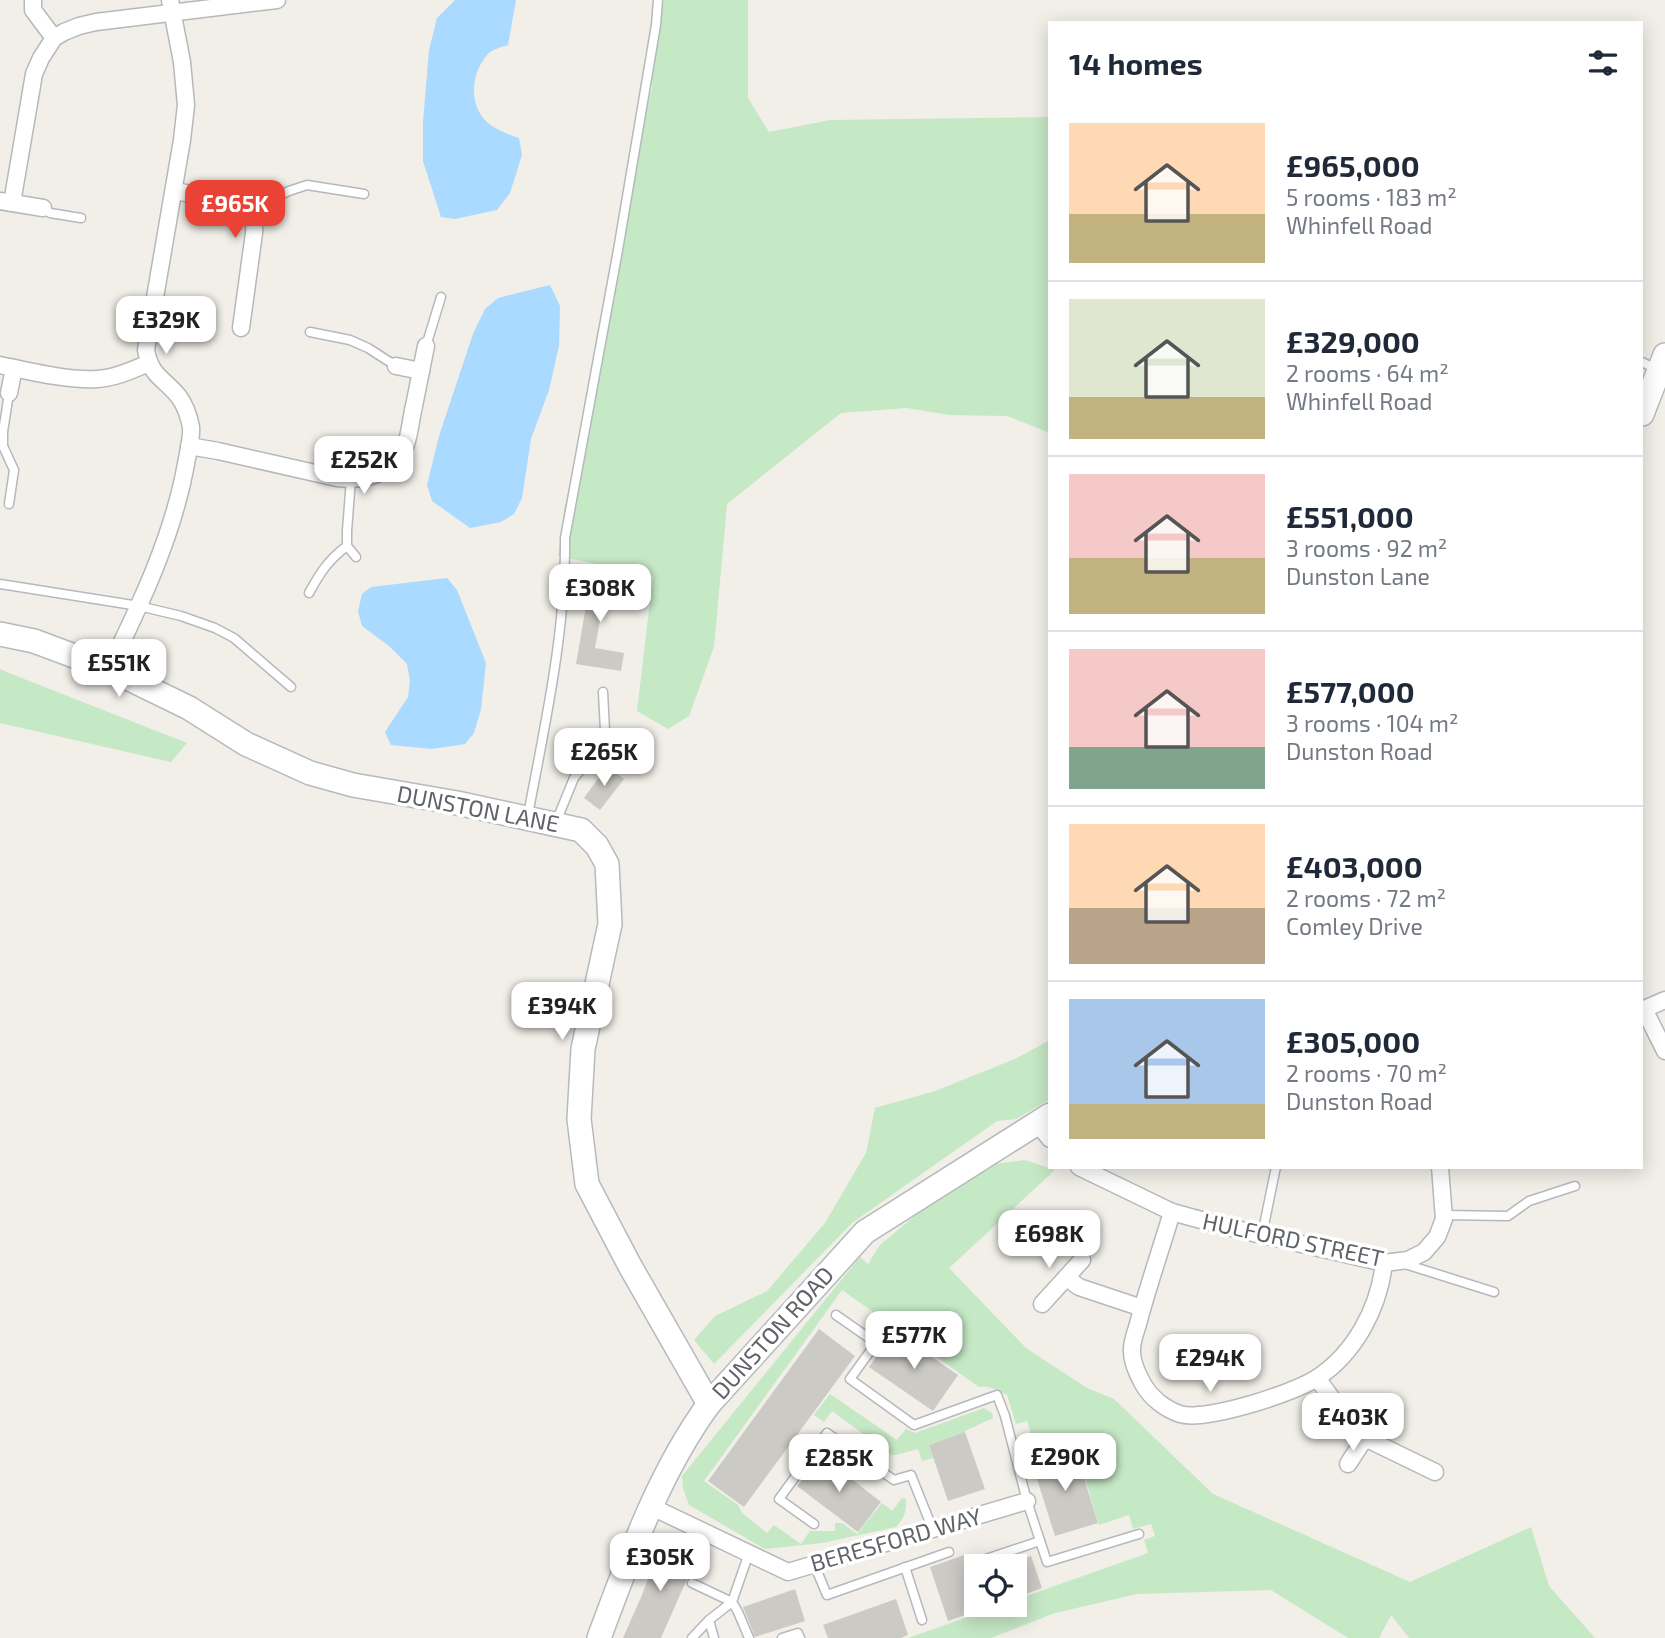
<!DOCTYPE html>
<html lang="en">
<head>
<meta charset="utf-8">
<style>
  :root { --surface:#fff; --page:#f2f2f3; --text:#1f2937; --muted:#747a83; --line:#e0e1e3; --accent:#ea4335 }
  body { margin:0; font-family:"Exo 2",sans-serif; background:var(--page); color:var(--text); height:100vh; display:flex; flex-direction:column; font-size:26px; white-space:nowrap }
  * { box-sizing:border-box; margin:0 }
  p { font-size:23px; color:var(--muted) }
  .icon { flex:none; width:38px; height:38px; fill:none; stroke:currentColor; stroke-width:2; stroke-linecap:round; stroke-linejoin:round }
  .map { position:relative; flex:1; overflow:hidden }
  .drawer { position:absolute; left:1048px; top:21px; width:595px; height:1148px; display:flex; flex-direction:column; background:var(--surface); border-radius:0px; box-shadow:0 4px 18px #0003 }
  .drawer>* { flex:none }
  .fabs { position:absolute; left:964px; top:1554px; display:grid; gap:14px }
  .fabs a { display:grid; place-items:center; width:63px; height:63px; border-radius:0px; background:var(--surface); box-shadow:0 4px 18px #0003; font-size:35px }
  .price { position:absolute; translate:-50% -60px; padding:0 16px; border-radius:14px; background:#fff; color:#222; font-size:23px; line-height:46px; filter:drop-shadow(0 2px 4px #0008) }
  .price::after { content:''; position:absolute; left:50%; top:42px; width:21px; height:16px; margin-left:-10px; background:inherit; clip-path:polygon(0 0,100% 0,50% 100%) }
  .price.active { background:var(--accent); color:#fff }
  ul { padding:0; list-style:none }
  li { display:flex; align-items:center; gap:21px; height:175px; padding:0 21px }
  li+li { border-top:2px solid var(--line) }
  li span { display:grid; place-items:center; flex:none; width:196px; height:140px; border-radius:0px; color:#555 }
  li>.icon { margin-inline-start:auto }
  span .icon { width:84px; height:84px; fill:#fffc; stroke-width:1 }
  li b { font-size:30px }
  h2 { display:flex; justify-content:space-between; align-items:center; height:84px; padding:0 21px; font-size:30px }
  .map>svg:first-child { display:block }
  .green { fill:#c5e8c5 }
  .water { fill:#aadaff }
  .building { fill:#cccac5 }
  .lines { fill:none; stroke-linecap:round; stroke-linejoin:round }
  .lane-casing { stroke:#b5b8bc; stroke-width:11 }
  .street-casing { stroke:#b5b8bc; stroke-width:19 }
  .secondary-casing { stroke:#b6babf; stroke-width:26 }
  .lane { stroke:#fff; stroke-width:8 }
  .street { stroke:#fff; stroke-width:16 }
  .secondary { stroke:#fff; stroke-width:23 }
  .labels { text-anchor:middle; stroke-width:7; stroke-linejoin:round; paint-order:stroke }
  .street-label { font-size:23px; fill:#5f6368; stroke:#fff }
</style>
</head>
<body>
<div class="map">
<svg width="1665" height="1638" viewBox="0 0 1665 1638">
  <rect width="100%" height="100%" fill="#f1efe8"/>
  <g class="green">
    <polygon points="664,0 748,0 748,98 769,132 830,120 1050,117 1050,433 1007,416 949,415 907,408 841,413 727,504 714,647 689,716 668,729 637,711 653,576 558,556 564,511 633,191 644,119 652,88 652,57"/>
    <polygon points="0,669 9,673 187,743 171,762 0,723"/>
    <polygon points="1050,1040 1050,1099 1016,1119 997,1121 852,1223 714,1364 694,1340 715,1316 767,1291 825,1223 866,1153 875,1108 935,1091 1015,1059"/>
    <path d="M1025,1160L1055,1170L949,1268L1026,1348L1087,1388L1114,1399L1213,1494L1410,1582L1531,1527L1549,1586L1595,1638H1409L1391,1615L1379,1638H1348L1271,1590L1137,1594L1055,1613L991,1638H908L1002,1605H1015V1600L1148,1553L1144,1540L1155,1536L1151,1524L1133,1529L1129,1515L1099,1525L1076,1449L1039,1460L1027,1421L1016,1424L1007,1395C997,1390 989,1385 979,1387L842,1290L704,1481L738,1505L742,1513L767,1533L774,1525L801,1544L810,1531H835V1523H842L857,1534L882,1503L892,1511L902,1498L906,1499V1509L903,1518L896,1527L822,1543L765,1549L689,1505L683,1488L682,1476L860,1257L868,1264L880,1245L929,1204L994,1164Z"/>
    <polygon points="830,1394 897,1440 906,1429 915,1433 984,1408 992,1413 993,1418 967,1430 965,1432 929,1445 933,1458 922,1461 918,1449 895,1455 892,1455 832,1411 824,1422 814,1415"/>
  </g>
  <g class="water">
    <path d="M455,0H516L508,45C502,47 492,49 488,54C472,71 468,102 485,120C493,129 508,134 519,138L522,155L510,193L497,210L455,219L441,217L423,161V122L429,50L437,18Z"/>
    <polygon points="550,285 560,306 559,346 549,390 531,439 522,498 514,514 501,522 470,528 432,501 427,485 439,436 473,334 485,309 498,298"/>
    <polygon points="447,578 457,590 486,663 481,709 474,733 465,744 432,749 391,745 385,732 408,697 410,681 407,664 389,646 362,626 358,611 362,594 371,587"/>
  </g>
  <g class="building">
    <polygon points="591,577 634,585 632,598 623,597 622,602 604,599 595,648 624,653 621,671 576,664"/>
    <polygon points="607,766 624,779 600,810 584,798"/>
    <polygon points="819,1329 855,1356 744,1507 708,1481"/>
    <polygon points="894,1331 958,1375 933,1411 869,1367"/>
    <polygon points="965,1432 985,1489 948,1501 929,1445"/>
    <polygon points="1075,1450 1098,1523 1055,1536 1032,1463"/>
    <polygon points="821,1455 881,1502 858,1532 797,1486"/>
    <polygon points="663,1540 691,1553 684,1570 690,1572 661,1638 623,1638 642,1595"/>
    <polygon points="967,1554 976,1583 976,1611 948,1621 930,1567"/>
    <polygon points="1031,1556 1042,1588 1015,1598 1015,1561"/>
    <polygon points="795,1589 805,1621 755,1637 743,1607"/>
    <polygon points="896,1599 908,1635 901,1638 828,1638 823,1625"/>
  </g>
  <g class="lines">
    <defs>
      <g id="lane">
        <polyline points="255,207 289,191 307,185 364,194"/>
        <polyline points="43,208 50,213 81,218"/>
        <polyline points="310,332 350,340 368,348 396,366"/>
        <polyline points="426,346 441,297"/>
        <polyline points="1642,362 1656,369"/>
        <polyline points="351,479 347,531 347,546 356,557"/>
        <polyline points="9,504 14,470 3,446 3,432 9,393"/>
        <polyline points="0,584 139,606 181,616 215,628 234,638 291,687"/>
        <path d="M309,593C320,573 328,560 347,546"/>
        <path d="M528,815C545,724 566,631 565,538L618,250L656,25L658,0"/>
        <polyline points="556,822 574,778 597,749 605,731 603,692"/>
        <polyline points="1444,1215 1508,1216 1529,1201 1575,1186"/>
        <polyline points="1262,1235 1276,1167"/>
        <polyline points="1405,1264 1494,1292"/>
        <polyline points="836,1315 876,1343 850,1379 914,1425 997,1395 1005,1416 1027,1501 1047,1562 1139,1534"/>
        <polyline points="814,1524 779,1499 827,1433 894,1480 911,1475 933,1530"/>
        <polyline points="749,1553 732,1602 738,1612 749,1638"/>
        <polyline points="986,1559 1040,1541"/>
        <polyline points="814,1564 827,1595 949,1552"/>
        <polyline points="905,1567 922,1620"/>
        <polyline points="692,1583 732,1602 709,1620 714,1638"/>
        <polyline points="692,1638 709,1620"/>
        <polyline points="782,1638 798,1633 800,1638"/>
      </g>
      <g id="street">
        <polyline points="33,0 33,10 54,38"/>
        <polyline points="174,191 239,202 255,207 254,233 241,328"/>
        <polyline points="0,201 43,208"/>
        <polyline points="12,203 34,74 41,58 54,38 64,32 79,26 96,22 277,0"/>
        <path d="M0,365C28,371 69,381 97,379C115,378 132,370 149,363"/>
        <polyline points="396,366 421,371"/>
        <polyline points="9,393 14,368"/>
        <path d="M189,446L218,451L337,478C366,481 395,474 406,444C410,433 411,418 414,406C418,386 422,366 426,346"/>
        <path d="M109,669C141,603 173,536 186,464C188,452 192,438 191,427C189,417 185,405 179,397C164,378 151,377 146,350L182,140L186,105L182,62L170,0"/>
        <polyline points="1644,1009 1665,1051"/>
        <polyline points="1642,1010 1665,1000"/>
        <polyline points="1037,1123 1050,1139"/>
        <polyline points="1079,1167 1172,1212 1223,1226 1384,1263 1408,1260 1424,1252 1437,1237 1444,1219 1440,1167"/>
        <path d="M1172,1212C1161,1249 1148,1286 1138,1324C1136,1331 1132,1341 1132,1349C1131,1361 1138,1375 1143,1384C1151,1398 1165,1409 1180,1414C1205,1422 1294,1393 1317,1378C1355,1353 1379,1308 1384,1263"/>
        <polyline points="1067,1278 1079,1287 1142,1308"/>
        <polyline points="1042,1304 1082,1260"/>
        <polyline points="1317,1378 1338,1407 1365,1438 1435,1472"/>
        <polyline points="1348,1464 1365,1438"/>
        <polyline points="652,1507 788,1572 1027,1501"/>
      </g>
      <g id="secondary">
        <polyline points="1642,414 1665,355"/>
        <polyline points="0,634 34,641 109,669 189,708 246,744 310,773 353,785 457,803 581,830 597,846 607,864 610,924 583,1049 579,1119 587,1184 630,1266 709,1404"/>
        <path d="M599,1638C629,1558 658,1474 709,1404L865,1232L1050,1115"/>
      </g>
    </defs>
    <use href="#lane" class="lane-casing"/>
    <use href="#street" class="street-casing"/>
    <use href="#secondary" class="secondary-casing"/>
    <use href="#lane" class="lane"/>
    <use href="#street" class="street"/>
    <use href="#secondary" class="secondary"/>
  </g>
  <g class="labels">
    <g class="street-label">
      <text transform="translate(478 809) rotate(11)" y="8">DUNSTON LANE</text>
      <text transform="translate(1293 1240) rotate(12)" y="8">HULFORD STREET</text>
      <text transform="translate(773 1333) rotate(-48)" y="8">DUNSTON ROAD</text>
      <text transform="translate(896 1540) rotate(-16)" y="8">BERESFORD WAY</text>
    </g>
  </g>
</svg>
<div class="fabs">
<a><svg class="icon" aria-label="locate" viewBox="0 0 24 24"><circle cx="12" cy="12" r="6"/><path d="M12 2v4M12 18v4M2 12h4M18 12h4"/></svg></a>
</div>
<b class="price active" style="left:235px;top:240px">£965K</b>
<b class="price" style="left:166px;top:356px">£329K</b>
<b class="price" style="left:364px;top:496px">£252K</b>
<b class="price" style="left:600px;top:624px">£308K</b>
<b class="price" style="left:119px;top:699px">£551K</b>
<b class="price" style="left:604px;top:788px">£265K</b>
<b class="price" style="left:562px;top:1042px">£394K</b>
<b class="price" style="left:1049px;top:1270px">£698K</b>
<b class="price" style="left:914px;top:1371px">£577K</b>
<b class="price" style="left:1210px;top:1394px">£294K</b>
<b class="price" style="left:1353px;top:1453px">£403K</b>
<b class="price" style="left:1065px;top:1493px">£290K</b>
<b class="price" style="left:839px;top:1494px">£285K</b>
<b class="price" style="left:660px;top:1593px">£305K</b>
<section class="drawer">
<h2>14 homes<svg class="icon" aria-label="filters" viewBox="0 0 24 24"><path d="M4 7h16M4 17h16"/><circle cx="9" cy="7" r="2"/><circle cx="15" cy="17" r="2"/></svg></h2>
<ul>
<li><span style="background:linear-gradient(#ffd9b3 65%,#c2b280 0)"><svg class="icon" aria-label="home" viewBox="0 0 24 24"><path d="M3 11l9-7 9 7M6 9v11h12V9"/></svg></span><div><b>£965,000</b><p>5 rooms · 183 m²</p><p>Whinfell Road</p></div></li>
<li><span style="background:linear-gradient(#dfe7d0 70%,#c2b280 0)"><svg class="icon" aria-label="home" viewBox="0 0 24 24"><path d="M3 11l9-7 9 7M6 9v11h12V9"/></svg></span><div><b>£329,000</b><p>2 rooms · 64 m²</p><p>Whinfell Road</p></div></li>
<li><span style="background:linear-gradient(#f6c9c9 60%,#c2b280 0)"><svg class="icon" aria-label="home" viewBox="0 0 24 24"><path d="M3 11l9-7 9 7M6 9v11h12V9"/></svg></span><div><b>£551,000</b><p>3 rooms · 92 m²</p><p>Dunston Lane</p></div></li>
<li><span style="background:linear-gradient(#f6c9c9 70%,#7fa58c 0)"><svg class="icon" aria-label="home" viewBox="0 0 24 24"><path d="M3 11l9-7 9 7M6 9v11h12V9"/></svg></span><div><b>£577,000</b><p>3 rooms · 104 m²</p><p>Dunston Road</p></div></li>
<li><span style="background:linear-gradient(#ffd9b3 60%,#b9a48a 0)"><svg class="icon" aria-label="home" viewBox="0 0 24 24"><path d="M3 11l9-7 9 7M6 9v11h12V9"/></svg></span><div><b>£403,000</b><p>2 rooms · 72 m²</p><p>Comley Drive</p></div></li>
<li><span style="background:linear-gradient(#a9c7e8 75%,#c2b280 0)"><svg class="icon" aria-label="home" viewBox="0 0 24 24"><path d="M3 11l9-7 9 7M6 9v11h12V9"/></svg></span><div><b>£305,000</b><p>2 rooms · 70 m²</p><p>Dunston Road</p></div></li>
</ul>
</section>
</div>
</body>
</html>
